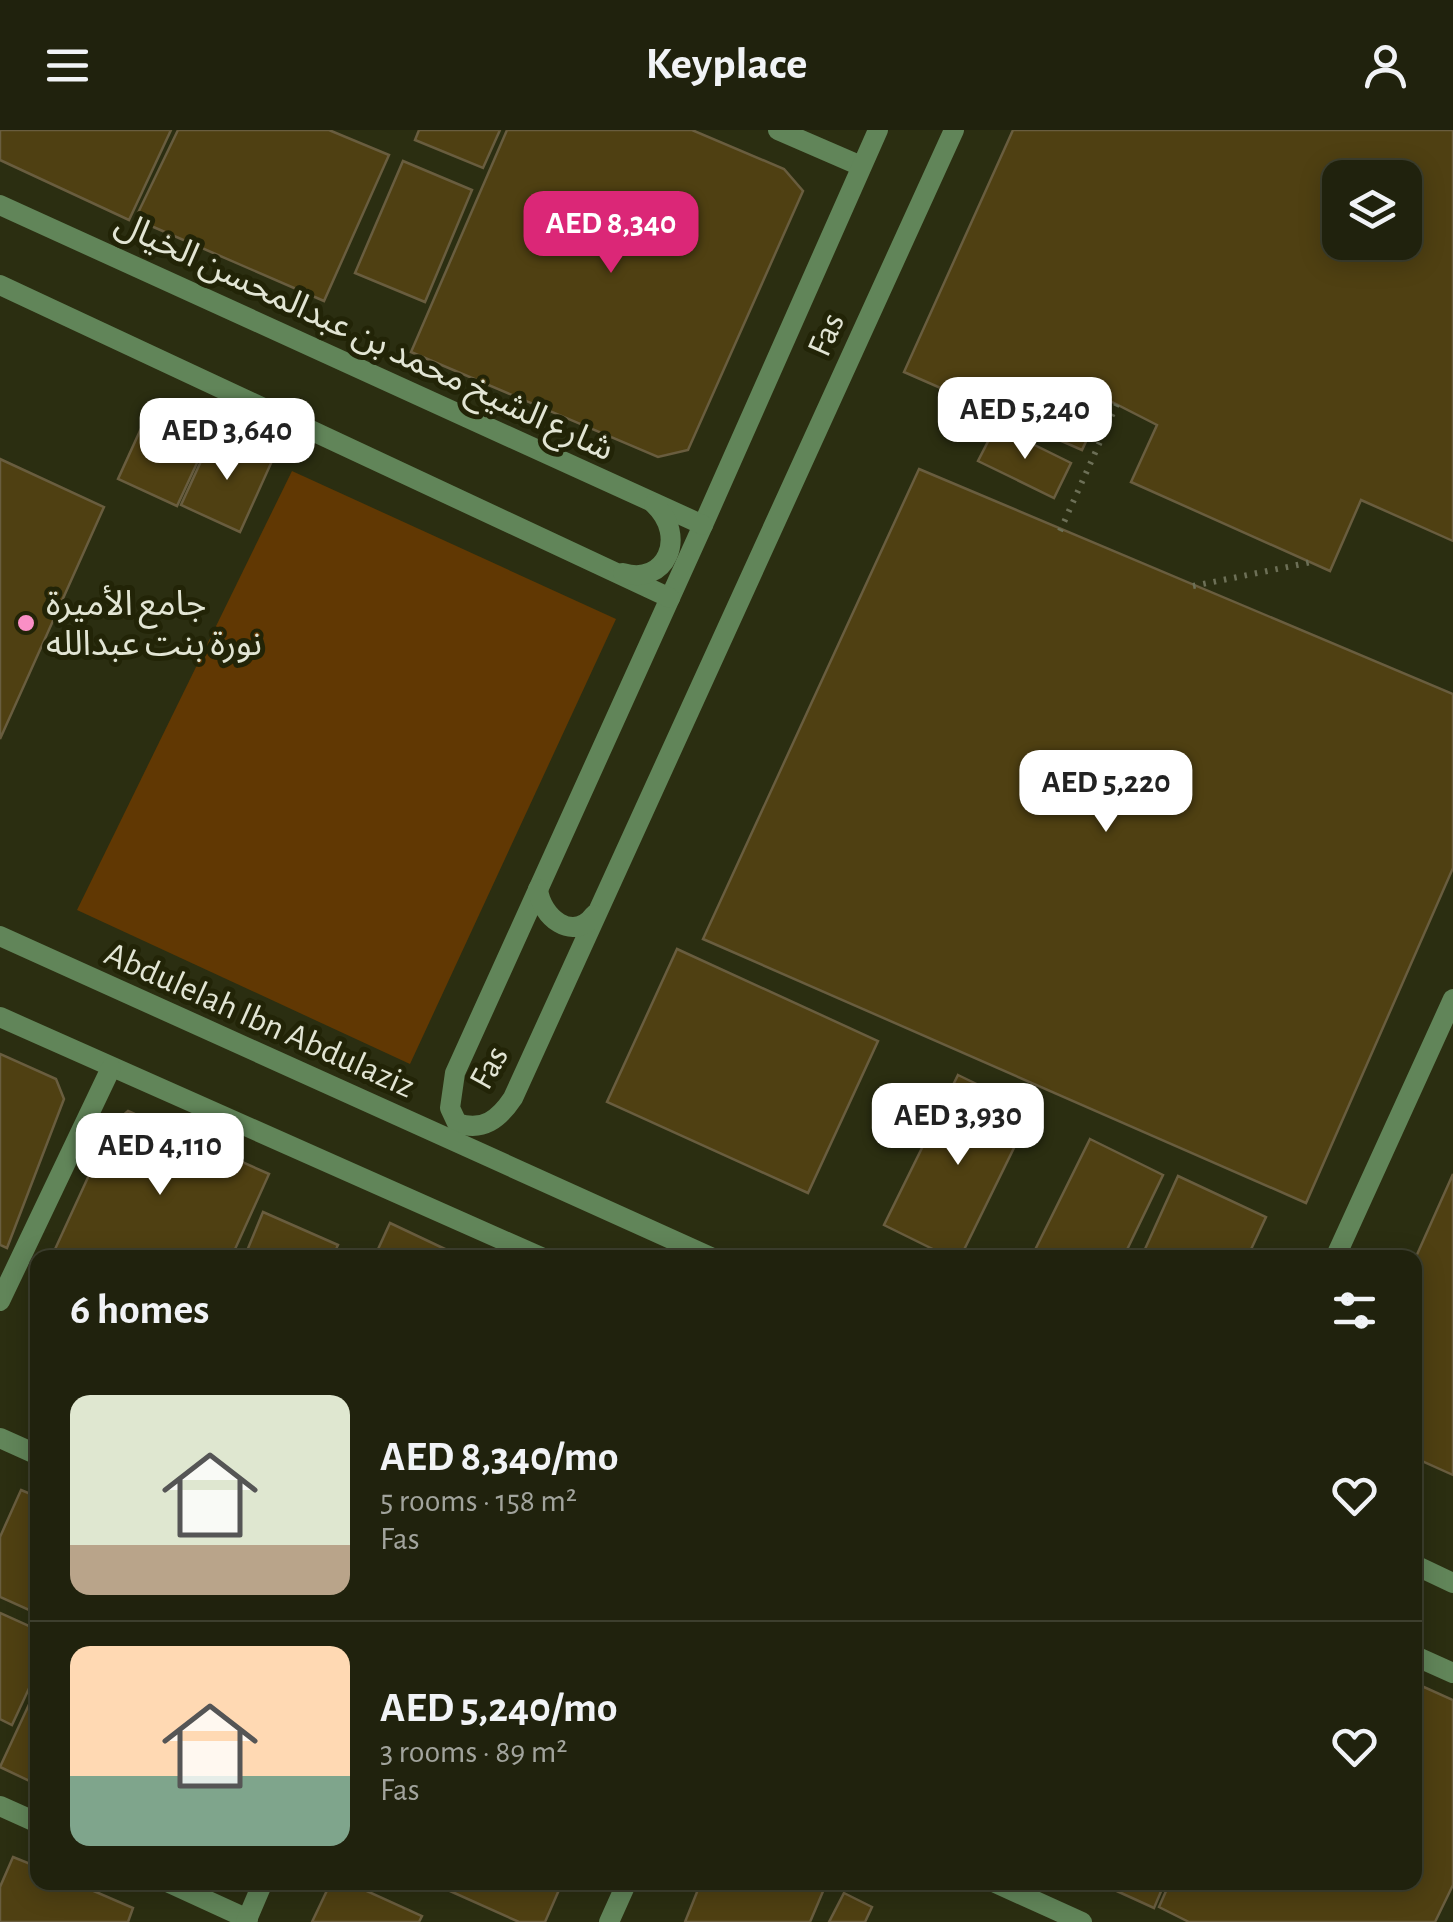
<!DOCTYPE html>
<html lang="en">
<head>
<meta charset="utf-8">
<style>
  :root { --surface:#20220d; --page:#2d2f1b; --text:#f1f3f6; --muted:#a2a49d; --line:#3d3f2e; --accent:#db2777 }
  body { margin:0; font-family:"Alegreya Sans","Noto Sans Arabic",sans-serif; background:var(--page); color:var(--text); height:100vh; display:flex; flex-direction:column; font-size:38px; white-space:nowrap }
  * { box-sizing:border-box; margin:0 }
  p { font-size:32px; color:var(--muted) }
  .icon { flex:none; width:55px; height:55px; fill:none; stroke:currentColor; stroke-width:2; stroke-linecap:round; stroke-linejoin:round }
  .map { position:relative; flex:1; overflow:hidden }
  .sheet { position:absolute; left:30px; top:1120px; width:1392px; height:640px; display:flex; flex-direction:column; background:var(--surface); border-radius:20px; box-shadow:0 5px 25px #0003,0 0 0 2px var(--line) }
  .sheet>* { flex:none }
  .fabs { position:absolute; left:1322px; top:30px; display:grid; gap:20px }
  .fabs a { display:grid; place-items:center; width:100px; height:100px; border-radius:20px; background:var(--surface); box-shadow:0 5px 25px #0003,0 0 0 2px var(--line); font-size:50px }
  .price { position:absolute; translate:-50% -85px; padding:0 22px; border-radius:20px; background:#fff; color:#222; font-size:32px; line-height:65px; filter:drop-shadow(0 2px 5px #0008) }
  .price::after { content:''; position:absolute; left:50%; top:60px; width:30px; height:22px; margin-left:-15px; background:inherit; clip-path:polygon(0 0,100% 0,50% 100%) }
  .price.on { background:var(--accent); color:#fff }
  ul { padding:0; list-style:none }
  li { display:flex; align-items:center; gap:30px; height:250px; padding:0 40px }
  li+li { border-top:2px solid var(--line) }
  li span { display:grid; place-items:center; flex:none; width:280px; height:200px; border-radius:20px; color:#555 }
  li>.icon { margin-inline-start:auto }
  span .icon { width:120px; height:120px; fill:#fffc; stroke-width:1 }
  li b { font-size:42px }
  h2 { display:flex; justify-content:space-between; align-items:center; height:120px; padding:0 40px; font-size:42px }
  header { display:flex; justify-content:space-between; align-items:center; height:130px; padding:0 40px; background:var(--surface); font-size:45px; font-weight:700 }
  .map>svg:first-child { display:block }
  .green { fill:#613803 }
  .building { fill:#4f4012; stroke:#695d3f; stroke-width:2.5; fill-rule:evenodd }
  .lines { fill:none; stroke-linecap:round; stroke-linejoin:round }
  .path { stroke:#6d7057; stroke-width:6; stroke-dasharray:2.5 8; stroke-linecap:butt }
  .minor { stroke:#618559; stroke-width:20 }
  .poi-dot { fill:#fa8fc6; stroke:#222407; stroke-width:4 }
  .labels { text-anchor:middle; stroke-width:10; stroke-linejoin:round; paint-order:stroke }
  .street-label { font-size:35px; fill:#e2e5d4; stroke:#222407 }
  .poi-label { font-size:35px; fill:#e2e5d4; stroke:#222407; text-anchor:start }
</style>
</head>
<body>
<header><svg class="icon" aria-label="menu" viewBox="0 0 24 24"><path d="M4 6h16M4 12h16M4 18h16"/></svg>Keyplace<svg class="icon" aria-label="person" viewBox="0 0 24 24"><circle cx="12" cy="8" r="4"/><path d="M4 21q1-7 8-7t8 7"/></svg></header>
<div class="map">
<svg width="1453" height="1792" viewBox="0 0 1453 1792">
  <rect width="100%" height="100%" fill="#2b2e11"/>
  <polygon class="green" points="292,341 616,489 410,934 77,780"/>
  <g class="building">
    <polygon points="0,0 171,0 129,90 0,30"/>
    <polygon points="178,0 329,0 389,25 324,171 135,89"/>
    <polygon points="419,0 500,0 483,38 415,10"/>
    <polygon points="507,0 692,0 784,39 803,61 688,320 658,327 411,222"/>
    <path d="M1013,0H1453V411L1361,370L1330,441L1131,352L1157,295L1106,269L1082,320L904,242ZM1340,48H1405V112H1340Z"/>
    <polygon points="403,31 472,60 425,172 355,143"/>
    <polygon points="150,279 210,305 177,376 118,349"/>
    <polygon points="996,296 1071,333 1054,368 978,331"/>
    <polygon points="213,305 272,331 240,402 181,375"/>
    <polygon points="0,329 104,377 0,609"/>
    <polygon points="919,339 1453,564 1453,738 1306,1073 703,809"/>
    <polygon points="677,819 878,911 808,1063 607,972"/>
    <polygon points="0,924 56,949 64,969 7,1118 0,1115"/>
    <polygon points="958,945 1032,981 960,1128 951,1128 884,1095"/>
    <polygon points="128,981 269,1044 231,1128 51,1128 112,995"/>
    <polygon points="1090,1009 1163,1045 1123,1128 1031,1128"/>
    <polygon points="1453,1044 1453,1345 1415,1328 1415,1129"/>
    <polygon points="1178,1046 1266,1087 1247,1128 1141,1128"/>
    <polygon points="263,1082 338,1115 332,1128 244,1128"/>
    <polygon points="390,1093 464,1128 374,1128"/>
    <polygon points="21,1360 38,1367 38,1484 0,1467 0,1407"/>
    <polygon points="0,1483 38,1500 38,1539 12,1595 0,1589"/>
    <polygon points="1415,1553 1453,1570 1453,1755 1435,1792 1189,1792 1159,1777 1170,1752 1415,1752"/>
    <polygon points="38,1555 38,1655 0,1637"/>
    <polygon points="13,1727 38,1737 38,1752 73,1752 133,1778 128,1792 0,1792 0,1757"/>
    <polygon points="331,1752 347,1752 422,1786 419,1792 312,1792"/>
    <polygon points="443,1752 560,1752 562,1753 545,1792 519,1792 441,1757"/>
    <polygon points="701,1752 827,1752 810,1792 685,1792"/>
    <polygon points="1097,1752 1165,1752 1154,1778"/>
    <polygon points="844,1763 872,1777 865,1792 829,1792"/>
  </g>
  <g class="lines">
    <g class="path">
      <polyline points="1060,401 1117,274"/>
      <polyline points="1193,456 1312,432"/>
    </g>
    <g class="minor">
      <polyline points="778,0 861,36"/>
      <path d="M878,0L703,395L455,943L450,978L457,993C483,1002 499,989 513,968L954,0"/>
      <polyline points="0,75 703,395"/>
      <polyline points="0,155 670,468"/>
      <path d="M623,443C666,456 688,406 654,374"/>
      <path d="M538,759C541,787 573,813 594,785"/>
      <polyline points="0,806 713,1128"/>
      <polyline points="0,887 543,1128"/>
      <polyline points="1335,1128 1453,869"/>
      <polyline points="0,1171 111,938"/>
      <polyline points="0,1308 38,1325"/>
      <polyline points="1415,1435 1453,1453"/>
      <polyline points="1415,1526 1453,1543"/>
      <polyline points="0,1676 38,1693"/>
      <polyline points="167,1752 248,1789"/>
      <polyline points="993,1752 1082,1792"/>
      <polyline points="246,1792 263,1752"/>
      <polyline points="609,1792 627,1752"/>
    </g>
  </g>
  <circle class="poi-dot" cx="26" cy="493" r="10"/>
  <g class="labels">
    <g class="street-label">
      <text transform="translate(825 204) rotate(-66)" y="12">Fas</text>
      <text transform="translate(365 205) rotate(25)" y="12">شارع الشيخ محمد بن عبدالمحسن الخيال</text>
      <text transform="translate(260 889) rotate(24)" y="12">Abdulelah Ibn Abdulaziz</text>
      <text transform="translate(488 937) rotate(-61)" y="12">Fas</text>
    </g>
    <g class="poi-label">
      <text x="46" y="485">جامع الأميرة<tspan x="46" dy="40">نورة بنت عبدالله</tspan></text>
    </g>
  </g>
</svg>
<div class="fabs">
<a><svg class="icon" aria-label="layers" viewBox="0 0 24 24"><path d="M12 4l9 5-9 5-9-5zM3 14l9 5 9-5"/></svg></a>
</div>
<b class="price on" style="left:611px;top:146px">AED 8,340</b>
<b class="price" style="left:1025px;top:332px">AED 5,240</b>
<b class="price" style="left:227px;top:353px">AED 3,640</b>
<b class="price" style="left:1106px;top:705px">AED 5,220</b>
<b class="price" style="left:958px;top:1038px">AED 3,930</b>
<b class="price" style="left:160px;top:1068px">AED 4,110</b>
<section class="sheet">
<h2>6 homes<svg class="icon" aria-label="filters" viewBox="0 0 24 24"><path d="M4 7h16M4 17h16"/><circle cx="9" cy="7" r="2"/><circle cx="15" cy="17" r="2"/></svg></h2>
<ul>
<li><span style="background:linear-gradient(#dfe7d0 75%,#b9a48a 0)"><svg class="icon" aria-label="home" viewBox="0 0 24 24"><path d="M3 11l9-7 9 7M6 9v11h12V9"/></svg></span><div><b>AED 8,340/mo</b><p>5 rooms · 158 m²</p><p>Fas</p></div><svg class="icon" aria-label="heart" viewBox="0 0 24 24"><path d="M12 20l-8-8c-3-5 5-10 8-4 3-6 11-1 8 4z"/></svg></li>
<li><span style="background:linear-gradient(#ffd9b3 65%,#7fa58c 0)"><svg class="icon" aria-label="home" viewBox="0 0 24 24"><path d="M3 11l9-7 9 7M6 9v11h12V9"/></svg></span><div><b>AED 5,240/mo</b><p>3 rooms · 89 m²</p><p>Fas</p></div><svg class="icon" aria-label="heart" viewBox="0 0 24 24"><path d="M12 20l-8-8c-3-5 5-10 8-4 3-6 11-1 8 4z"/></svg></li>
</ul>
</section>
</div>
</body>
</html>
